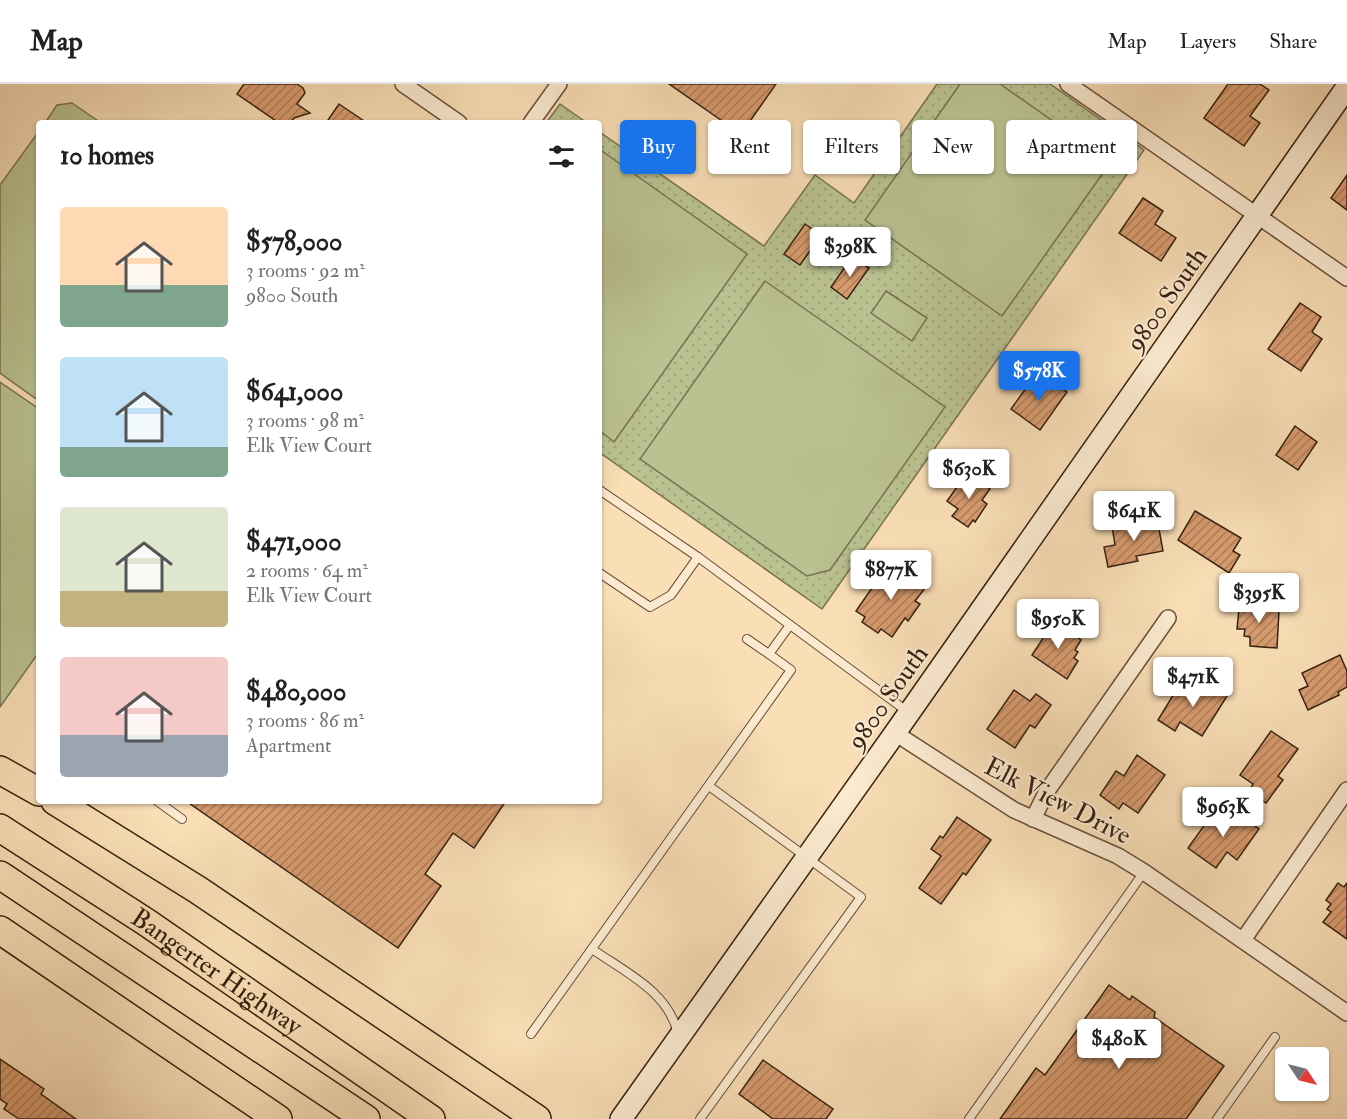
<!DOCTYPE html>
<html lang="en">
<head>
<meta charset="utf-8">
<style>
  :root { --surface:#fff; --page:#f2f2f2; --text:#202124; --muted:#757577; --line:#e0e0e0; --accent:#1a73e8 }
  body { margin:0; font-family:"IM FELL Double Pica",serif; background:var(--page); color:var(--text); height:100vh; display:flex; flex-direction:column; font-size:22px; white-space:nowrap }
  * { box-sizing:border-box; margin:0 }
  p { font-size:20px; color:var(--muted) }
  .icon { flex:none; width:33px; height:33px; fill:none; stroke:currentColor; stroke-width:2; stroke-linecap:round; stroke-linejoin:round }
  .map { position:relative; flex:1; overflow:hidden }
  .panel { position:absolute; left:36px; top:36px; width:566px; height:684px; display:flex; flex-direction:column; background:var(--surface); border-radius:6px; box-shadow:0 2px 4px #0004 }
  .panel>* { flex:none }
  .guide { position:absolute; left:620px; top:36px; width:570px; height:54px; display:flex; gap:12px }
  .needle { width:39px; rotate:125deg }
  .controls { position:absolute; left:1275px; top:963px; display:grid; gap:12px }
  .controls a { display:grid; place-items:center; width:54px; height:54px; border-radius:6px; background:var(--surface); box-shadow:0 2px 4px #0004; font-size:30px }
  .price { position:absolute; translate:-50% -51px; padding:0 14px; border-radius:6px; background:#fff; color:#222; font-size:20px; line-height:39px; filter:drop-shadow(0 2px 3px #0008) }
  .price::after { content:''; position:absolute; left:50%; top:36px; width:18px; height:14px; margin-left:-9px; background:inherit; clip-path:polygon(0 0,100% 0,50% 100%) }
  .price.active { background:var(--accent); color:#fff }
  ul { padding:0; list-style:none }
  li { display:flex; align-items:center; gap:18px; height:150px; padding:0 24px }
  li span { display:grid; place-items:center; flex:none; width:168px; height:120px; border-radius:6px; color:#555 }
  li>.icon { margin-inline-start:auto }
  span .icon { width:72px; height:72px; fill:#fffc; stroke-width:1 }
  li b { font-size:26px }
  h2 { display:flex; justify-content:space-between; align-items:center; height:72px; padding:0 24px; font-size:26px }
  .pill { padding:0 21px; border-radius:6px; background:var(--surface); box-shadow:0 2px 4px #0004; font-size:21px; line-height:54px }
  .pill.active { background:var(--accent); color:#fff }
  header { display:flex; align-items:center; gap:36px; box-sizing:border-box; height:84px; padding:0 30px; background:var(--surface); border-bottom:2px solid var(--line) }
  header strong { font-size:28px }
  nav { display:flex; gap:33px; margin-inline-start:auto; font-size:21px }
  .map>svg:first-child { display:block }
  .grass { fill:url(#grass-dots); stroke:#787252; stroke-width:1.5 }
  .park { fill:#bac291; stroke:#787252; stroke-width:1.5 }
  .building { fill:url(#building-hatch); stroke:#372112; stroke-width:1.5 }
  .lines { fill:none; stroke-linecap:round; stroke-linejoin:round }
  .lane-casing { stroke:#68503b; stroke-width:10 }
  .street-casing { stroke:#68503b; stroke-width:18 }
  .secondary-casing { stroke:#372112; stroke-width:24 }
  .highway-casing { stroke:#372112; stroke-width:30 }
  .lane { stroke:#fbead0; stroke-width:8 }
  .street { stroke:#fbead0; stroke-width:15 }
  .secondary { stroke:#fbead0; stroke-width:21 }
  .highway { stroke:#f9deb6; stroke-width:27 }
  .labels { text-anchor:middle; stroke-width:4.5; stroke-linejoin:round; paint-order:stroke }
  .street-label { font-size:26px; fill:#372112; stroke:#fbead0 }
</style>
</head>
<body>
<header>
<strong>Map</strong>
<nav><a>Map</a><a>Layers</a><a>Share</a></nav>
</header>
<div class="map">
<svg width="1347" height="1035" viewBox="0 0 1347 1035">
  <defs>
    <pattern id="grass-dots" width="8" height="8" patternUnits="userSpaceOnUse" patternTransform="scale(1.5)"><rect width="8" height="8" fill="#bac291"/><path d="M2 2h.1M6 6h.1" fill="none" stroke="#a0a67c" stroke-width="1.8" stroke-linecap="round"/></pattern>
    <pattern id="building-hatch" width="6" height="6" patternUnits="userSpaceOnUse" patternTransform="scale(1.5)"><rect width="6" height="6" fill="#d79b6e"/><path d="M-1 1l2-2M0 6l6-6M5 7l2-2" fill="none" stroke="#af7e59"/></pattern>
  </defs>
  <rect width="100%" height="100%" fill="#f9deb6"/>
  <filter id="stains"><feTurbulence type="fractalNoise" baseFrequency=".00333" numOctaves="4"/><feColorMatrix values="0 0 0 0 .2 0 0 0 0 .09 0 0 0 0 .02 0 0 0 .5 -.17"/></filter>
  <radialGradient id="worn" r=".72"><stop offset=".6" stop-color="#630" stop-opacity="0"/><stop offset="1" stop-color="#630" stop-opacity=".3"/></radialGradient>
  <g class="grass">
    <polygon points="937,0 1050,0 1144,66 822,525 599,368 598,47 764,162 815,91 854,119"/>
    <polygon points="560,20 587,39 546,39"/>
  </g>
  <g class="park">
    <polygon points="960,0 1000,0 1100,70 1103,89 1002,232 865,136"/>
    <polygon points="72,19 101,39 45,39 57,21"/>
    <polygon points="39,47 39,317 0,289 0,101"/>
    <polygon points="599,65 747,170 614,358 599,346"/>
    <polygon points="765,197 945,323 830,486 807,492 640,375"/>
    <polygon points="886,207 927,234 912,257 871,229"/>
    <polygon points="0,298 39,325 39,568 0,623"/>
  </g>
  <g class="building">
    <polygon points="244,0 297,0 303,4 305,9 297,20 310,29 294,34 290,39 279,39 237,10"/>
    <polygon points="669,0 776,0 741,50"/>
    <polygon points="1228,0 1260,0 1269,6 1250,32 1260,39 1244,62 1204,34"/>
    <polygon points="339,20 367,39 326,39"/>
    <polygon points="1347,91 1347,126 1331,114"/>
    <polygon points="1143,114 1163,127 1155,140 1176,154 1161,177 1119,149"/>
    <polygon points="805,140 821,151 800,181 784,170"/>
    <polygon points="827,144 856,166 845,182 815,161"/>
    <polygon points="852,173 869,184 847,215 831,203"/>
    <polygon points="1300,219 1321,233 1312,248 1322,255 1301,287 1268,265"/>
    <polygon points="1044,293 1067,308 1040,346 1011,325 1032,296 1039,300"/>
    <polygon points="1295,342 1317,358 1298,386 1276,371"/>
    <polygon points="967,389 990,405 982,416 987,420 975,438 973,436 968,443 952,432 958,425 947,417"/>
    <polygon points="1195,427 1241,454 1233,467 1240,471 1229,489 1178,456"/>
    <polygon points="1157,434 1163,467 1136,472 1138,477 1108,483 1104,463 1115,461 1112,442"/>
    <polygon points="890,478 926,503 915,517 920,520 908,537 905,534 892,553 881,545 878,549 862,538 865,533 856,527"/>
    <polygon points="1240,515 1261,517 1260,526 1279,527 1277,564 1250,562 1250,553 1244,552 1245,545 1237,545"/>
    <polygon points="1053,539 1060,544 1061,542 1081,556 1075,566 1078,568 1074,574 1078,577 1067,595 1032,571"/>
    <polygon points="1340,571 1347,587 1347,603 1338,608 1339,611 1308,626 1299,606 1308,602 1302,589"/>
    <polygon points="1199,594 1227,612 1202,652 1180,638 1175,647 1158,636 1178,603 1189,610"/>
    <polygon points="1014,606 1030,617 1036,610 1051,621 1035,644 1030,641 1015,664 987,645"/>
    <polygon points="1271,647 1298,665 1278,692 1283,696 1266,719 1249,707 1253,700 1240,691"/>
    <polygon points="1137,671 1165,691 1138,729 1123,719 1119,725 1100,711 1116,687 1124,692"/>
    <polygon points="186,717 506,717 474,764 453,749 425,790 441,802 398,864"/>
    <polygon points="1216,725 1237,740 1242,732 1259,745 1237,776 1227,768 1216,784 1188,764"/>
    <polygon points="957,733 991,756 966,791 963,789 941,820 919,804 941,772 931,765 940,752 943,754"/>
    <polygon points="1338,799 1344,803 1347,799 1347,855 1323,838 1331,828 1327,825 1331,820 1326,816"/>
    <polygon points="1109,901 1130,916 1132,912 1155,928 1154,933 1224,982 1186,1035 1000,1035 1036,984 1045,991"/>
    <polygon points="0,975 44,1005 41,1010 76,1035 19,1035 4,1025 7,1020 0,1015"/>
    <polygon points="763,976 833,1025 826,1035 773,1035 739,1010"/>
  </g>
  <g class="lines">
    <defs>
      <g id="lane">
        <polyline points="598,405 698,473 908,628"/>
        <polyline points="598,488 650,523 671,511 698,473"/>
        <polyline points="747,555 769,570 790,541"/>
        <polyline points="157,717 182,735"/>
        <path d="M592,865C625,888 669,908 678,950"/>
        <polyline points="531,950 791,586 769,570"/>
        <polyline points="700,1035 861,813 709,702"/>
        <polyline points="969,1035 1144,788"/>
        <polyline points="1217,1035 1275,953"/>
      </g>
      <g id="street">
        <polyline points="403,0 459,39"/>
        <polyline points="1068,0 1347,194"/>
        <polyline points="531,39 559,0"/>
        <polyline points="895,649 1014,726 1118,772 1144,788 1347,929"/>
        <polyline points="1033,735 1047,707 1168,534"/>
        <polyline points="1243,856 1347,706"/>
      </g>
      <polyline id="secondary" points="621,1035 895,649 1347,3"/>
      <g id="highway">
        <polyline points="0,686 39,708"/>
        <polyline points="55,717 198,806 537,1035"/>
        <path id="s1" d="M0,744L146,838L431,1035"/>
        <polyline points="0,791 366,1035"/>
        <polyline points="0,846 278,1035"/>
      </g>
    </defs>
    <use href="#lane" class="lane-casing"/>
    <use href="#street" class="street-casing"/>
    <use href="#secondary" class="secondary-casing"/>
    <use href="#highway" class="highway-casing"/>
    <use href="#lane" class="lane"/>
    <use href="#street" class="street"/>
    <use href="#secondary" class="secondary"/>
    <use href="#highway" class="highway"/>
  </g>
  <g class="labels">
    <g class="street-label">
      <text transform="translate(1166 215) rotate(-55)" y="9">9800 South</text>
      <text transform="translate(887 613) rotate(-55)" y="9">9800 South</text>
      <text transform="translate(1058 716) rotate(27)" y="9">Elk View Drive</text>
      <text dy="9" stroke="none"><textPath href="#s1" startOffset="260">Bangerter Highway</textPath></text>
    </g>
  </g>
  <rect width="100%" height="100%" filter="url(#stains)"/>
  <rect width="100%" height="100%" fill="url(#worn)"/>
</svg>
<div class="controls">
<a><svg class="needle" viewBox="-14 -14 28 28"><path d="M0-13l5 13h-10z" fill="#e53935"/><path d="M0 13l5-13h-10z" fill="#757577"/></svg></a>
</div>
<b class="price" style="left:850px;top:194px">$398K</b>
<b class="price active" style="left:1039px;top:318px">$578K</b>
<b class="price" style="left:969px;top:416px">$630K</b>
<b class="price" style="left:1134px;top:458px">$641K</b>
<b class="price" style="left:891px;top:517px">$877K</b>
<b class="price" style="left:1259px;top:540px">$395K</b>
<b class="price" style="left:1058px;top:566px">$950K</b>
<b class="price" style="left:1193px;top:624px">$471K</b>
<b class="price" style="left:1223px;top:754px">$963K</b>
<b class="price" style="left:1119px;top:986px">$480K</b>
<div class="guide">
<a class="pill active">Buy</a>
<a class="pill">Rent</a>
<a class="pill">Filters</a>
<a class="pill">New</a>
<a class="pill">Apartment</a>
</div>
<section class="panel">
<h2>10 homes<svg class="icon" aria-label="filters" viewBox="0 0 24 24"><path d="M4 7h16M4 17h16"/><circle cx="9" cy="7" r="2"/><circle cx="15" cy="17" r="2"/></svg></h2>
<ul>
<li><span style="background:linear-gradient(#ffd9b3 65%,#7fa58c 0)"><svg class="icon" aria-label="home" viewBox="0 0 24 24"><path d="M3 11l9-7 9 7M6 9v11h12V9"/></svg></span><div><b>$578,000</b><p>3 rooms · 92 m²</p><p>9800 South</p></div></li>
<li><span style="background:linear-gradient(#bfe0f5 75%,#7fa58c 0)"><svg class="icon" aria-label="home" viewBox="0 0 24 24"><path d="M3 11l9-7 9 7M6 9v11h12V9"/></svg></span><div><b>$641,000</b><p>3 rooms · 98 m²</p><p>Elk View Court</p></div></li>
<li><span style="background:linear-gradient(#dfe7d0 70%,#c2b280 0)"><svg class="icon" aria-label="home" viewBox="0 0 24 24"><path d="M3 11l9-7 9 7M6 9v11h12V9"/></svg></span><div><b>$471,000</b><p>2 rooms · 64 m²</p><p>Elk View Court</p></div></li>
<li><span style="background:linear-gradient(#f6c9c9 65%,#9aa5b1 0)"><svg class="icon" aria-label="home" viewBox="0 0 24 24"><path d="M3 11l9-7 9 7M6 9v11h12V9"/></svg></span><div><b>$480,000</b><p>3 rooms · 86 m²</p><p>Apartment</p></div></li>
</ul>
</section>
</div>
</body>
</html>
